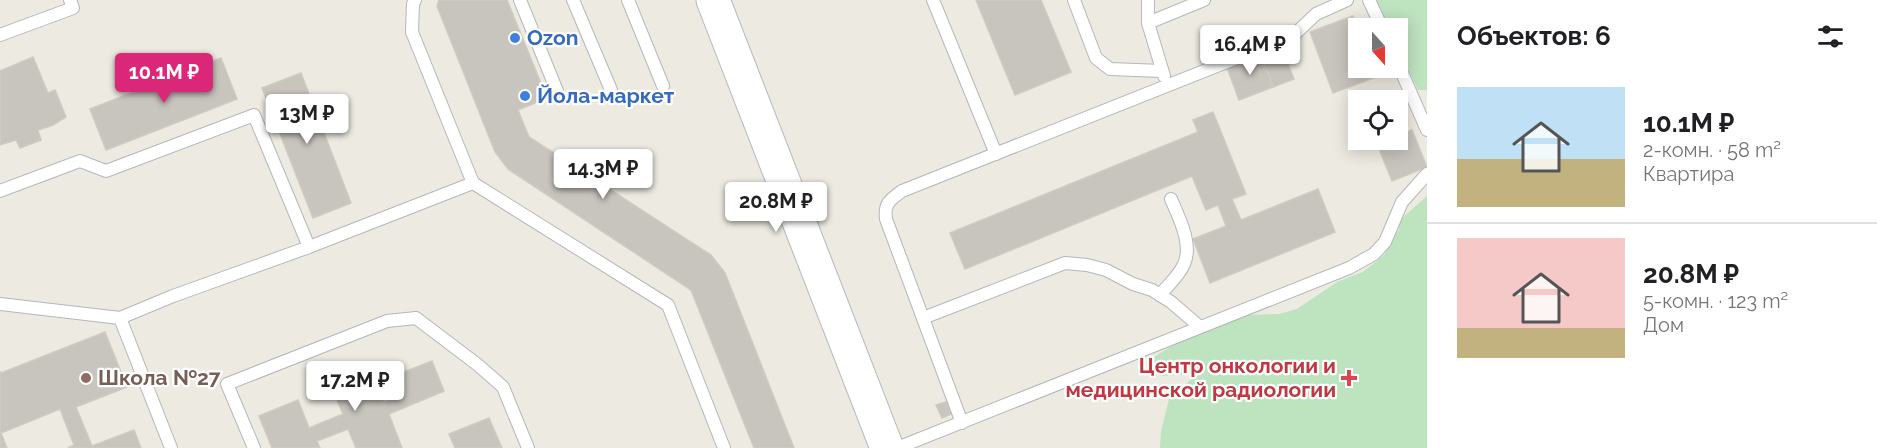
<!DOCTYPE html>
<html lang="ru">
<head>
<meta charset="utf-8">
<style>
  :root { --surface:#fff; --page:#f2f2f2; --text:#202124; --muted:#757577; --line:#e0e0e0; --accent:#db2777 }
  body { margin:0; font-family:Raleway,sans-serif; background:var(--page); color:var(--text); height:100vh; display:flex; flex-direction:column; font-size:22px; white-space:nowrap }
  * { box-sizing:border-box; margin:0 }
  p { font-size:20px; color:var(--muted) }
  .icon { flex:none; width:33px; height:33px; fill:none; stroke:currentColor; stroke-width:2; stroke-linecap:round; stroke-linejoin:round }
  .map { position:relative; flex:1; overflow:hidden }
  .drawer { display:flex; flex-direction:column; background:var(--surface); width:450px }
  .drawer>* { flex:none }
  .needle { width:39px; rotate:159deg }
  .controls { position:absolute; left:1348px; top:18px; display:grid; gap:12px }
  .controls a { display:grid; place-items:center; width:60px; height:60px; border-radius:0px; background:var(--surface); box-shadow:0 3px 15px #0003; font-size:30px }
  .price { position:absolute; translate:-50% -51px; padding:0 14px; border-radius:6px; background:#fff; color:#222; font-size:20px; line-height:39px; filter:drop-shadow(0 2px 3px #0008) }
  .price::after { content:''; position:absolute; left:50%; top:36px; width:18px; height:14px; margin-left:-9px; background:inherit; clip-path:polygon(0 0,100% 0,50% 100%) }
  .price.on { background:var(--accent); color:#fff }
  ul { padding:0; list-style:none }
  li { display:flex; align-items:center; gap:18px; height:150px; padding:0 30px }
  li+li { border-top:2px solid var(--line) }
  li span { display:grid; place-items:center; flex:none; width:168px; height:120px; border-radius:0px; color:#555 }
  li>.icon { margin-inline-start:auto }
  span .icon { width:72px; height:72px; fill:#fffc; stroke-width:1 }
  li b { font-size:26px }
  h2 { display:flex; justify-content:space-between; align-items:center; height:72px; padding:0 30px; font-size:26px }
  main { display:flex; flex:1; min-height:0 }
  .map>svg:first-child { display:block }
  .green { fill:#bee3bf }
  .building { fill:#c8c4be; stroke:#d0cbc0; stroke-width:1.5 }
  .lines { fill:none; stroke-linecap:round; stroke-linejoin:round }
  .service-casing { stroke:#b4b7bb; stroke-width:14 }
  .secondary-casing { stroke:#b5b8bd; stroke-width:35 }
  .service { stroke:#fff; stroke-width:12 }
  .secondary { stroke:#fff; stroke-width:33 }
  .shop-dot { fill:#3f7fe0; stroke:#fff; stroke-width:2 }
  .education-dot { fill:#8d6e63; stroke:#fff; stroke-width:2 }
  .health-dot { fill:#e0444e; stroke:#fff; stroke-width:2 }
  .labels { text-anchor:middle; stroke-width:4.5; stroke-linejoin:round; paint-order:stroke }
  .shop-label { font-size:21px; font-weight:bold; fill:#366cbe; stroke:#fff; text-anchor:start }
  .health-label { font-size:21px; font-weight:bold; fill:#be3a42; stroke:#fff; text-anchor:end }
  .education-label { font-size:21px; font-weight:bold; fill:#785e54; stroke:#fff; text-anchor:start }
</style>
</head>
<body>
<main>
<div class="map">
<svg width="1427" height="448" viewBox="0 0 1427 448">
  <rect width="100%" height="100%" fill="#eceae1"/>
  <g class="green">
    <polygon points="1374,0 1427,0 1427,90 1418,90 1398,49 1398,28 1388,28"/>
    <polygon points="1427,196 1427,448 1160,448 1161,431 1169,399 1197,374 1160,376 1154,357 1189,335 1242,315 1279,314 1297,309 1337,282 1363,272 1384,255 1399,229 1400,220"/>
  </g>
  <g class="building">
    <polygon points="439,0 507,0 547,98 518,110 529,137 711,255 725,273 794,448 754,448 691,290 508,169 495,152 437,6"/>
    <polygon points="976,0 1041,0 1071,72 1015,95"/>
    <polygon points="1353,16 1359,31 1359,68 1373,68 1376,77 1333,93 1310,32"/>
    <polygon points="1283,51 1294,79 1273,87 1262,59"/>
    <polygon points="1260,52 1273,87 1239,100 1226,65"/>
    <polygon points="33,57 48,93 55,90 66,117 53,125 38,130 41,140 20,148 16,140 0,145 0,71"/>
    <polygon points="221,58 237,99 106,150 90,109"/>
    <polygon points="301,73 351,203 313,218 262,88"/>
    <polygon points="1213,112 1246,194 1232,199 1241,220 1318,189 1335,232 1210,283 1193,239 1226,226 1218,205 1206,210 1192,176 965,269 950,233 1198,132 1193,120"/>
    <polygon points="1412,130 1427,167 1392,181 1377,144 1388,140 1398,140 1398,135"/>
    <polygon points="105,332 127,387 76,407 92,446 134,430 141,448 68,448 74,445 60,409 1,433 7,448 0,448 0,371 1,373"/>
    <polygon points="432,361 444,391 389,414 402,448 356,448 348,429 317,441 320,448 272,448 259,416 298,400 309,428 343,414 331,386 371,370 384,402 399,396 391,377"/>
    <polygon points="946,402 951,414 942,418 936,405"/>
    <polygon points="489,418 502,448 455,448 449,434"/>
  </g>
  <g class="lines">
    <defs>
      <g id="service">
        <polyline points="415,0 413,4 412,32 473,183 668,305 724,448"/>
        <polyline points="520,0 557,91"/>
        <polyline points="573,0 611,90"/>
        <polyline points="628,0 663,86"/>
        <polyline points="933,0 996,154"/>
        <polyline points="1074,0 1096,58 1110,69 1162,71"/>
        <polyline points="1148,0 1148,23 1164,76"/>
        <polyline points="1369,0 1382,28"/>
        <polyline points="1148,23 1204,0"/>
        <polyline points="0,35 73,8 70,0"/>
        <polyline points="1398,64 1427,130"/>
        <polyline points="0,191 80,161 106,171 254,115 309,247"/>
        <path d="M1160,295C1168,285 1179,276 1184,264C1193,244 1179,218 1171,199"/>
        <polyline points="0,304 120,318 173,296 309,247 473,183"/>
        <polyline points="120,318 171,448"/>
        <polyline points="923,318 1065,263 1087,265 1106,270 1133,284 1152,290 1171,302 1200,327"/>
        <path d="M962,423L886,219C884,203 890,200 902,191L1282,40L1296,33L1316,14L1347,0"/>
        <polyline points="254,448 227,384 387,321 416,318 478,365 503,387 528,448"/>
        <polyline points="897,448 1349,268 1374,254 1385,242 1402,202 1427,174"/>
      </g>
      <polyline id="secondary" points="713,0 887,448"/>
    </defs>
    <use href="#service" class="service-casing"/>
    <use href="#secondary" class="secondary-casing"/>
    <use href="#service" class="service"/>
    <use href="#secondary" class="secondary"/>
  </g>
  <g class="shop-dot">
    <circle cx="515" cy="38" r="6"/>
    <circle cx="525" cy="96" r="6"/>
  </g>
  <circle class="education-dot" cx="86" cy="378" r="6"/>
  <path class="health-dot" d="M1346 369h6v6h6v6h-6v6h-6v-6h-6v-6h6z"/>
  <g class="labels">
    <g class="shop-label">
      <text x="527" y="45">Ozon</text>
      <text x="537" y="103">Йола-маркет</text>
    </g>
    <g class="health-label">
      <text x="1336" y="373">Центр онкологии и<tspan x="1336" dy="24">медицинской радиологии</tspan></text>
    </g>
    <g class="education-label">
      <text x="98" y="385">Школа №27</text>
    </g>
  </g>
</svg>
<div class="controls">
<a><svg class="needle" viewBox="-14 -14 28 28"><path d="M0-13l5 13h-10z" fill="#e53935"/><path d="M0 13l5-13h-10z" fill="#757577"/></svg></a>
<a><svg class="icon" aria-label="locate" viewBox="0 0 24 24"><circle cx="12" cy="12" r="6"/><path d="M12 2v4M12 18v4M2 12h4M18 12h4"/></svg></a>
</div>
<b class="price" style="left:1250px;top:76px">16.4M ₽</b>
<b class="price on" style="left:164px;top:104px">10.1M ₽</b>
<b class="price" style="left:307px;top:145px">13M ₽</b>
<b class="price" style="left:603px;top:200px">14.3M ₽</b>
<b class="price" style="left:776px;top:233px">20.8M ₽</b>
<b class="price" style="left:355px;top:412px">17.2M ₽</b>
</div>
<section class="drawer">
<h2>Объектов: 6<svg class="icon" aria-label="filters" viewBox="0 0 24 24"><path d="M4 7h16M4 17h16"/><circle cx="9" cy="7" r="2"/><circle cx="15" cy="17" r="2"/></svg></h2>
<ul>
<li><span style="background:linear-gradient(#bfe0f5 60%,#c2b280 0)"><svg class="icon" aria-label="home" viewBox="0 0 24 24"><path d="M3 11l9-7 9 7M6 9v11h12V9"/></svg></span><div><b>10.1M ₽</b><p>2-комн. · 58 m²</p><p>Квартира</p></div></li>
<li><span style="background:linear-gradient(#f6c9c9 75%,#c2b280 0)"><svg class="icon" aria-label="home" viewBox="0 0 24 24"><path d="M3 11l9-7 9 7M6 9v11h12V9"/></svg></span><div><b>20.8M ₽</b><p>5-комн. · 123 m²</p><p>Дом</p></div></li>
</ul>
</section>
</main>
</body>
</html>
